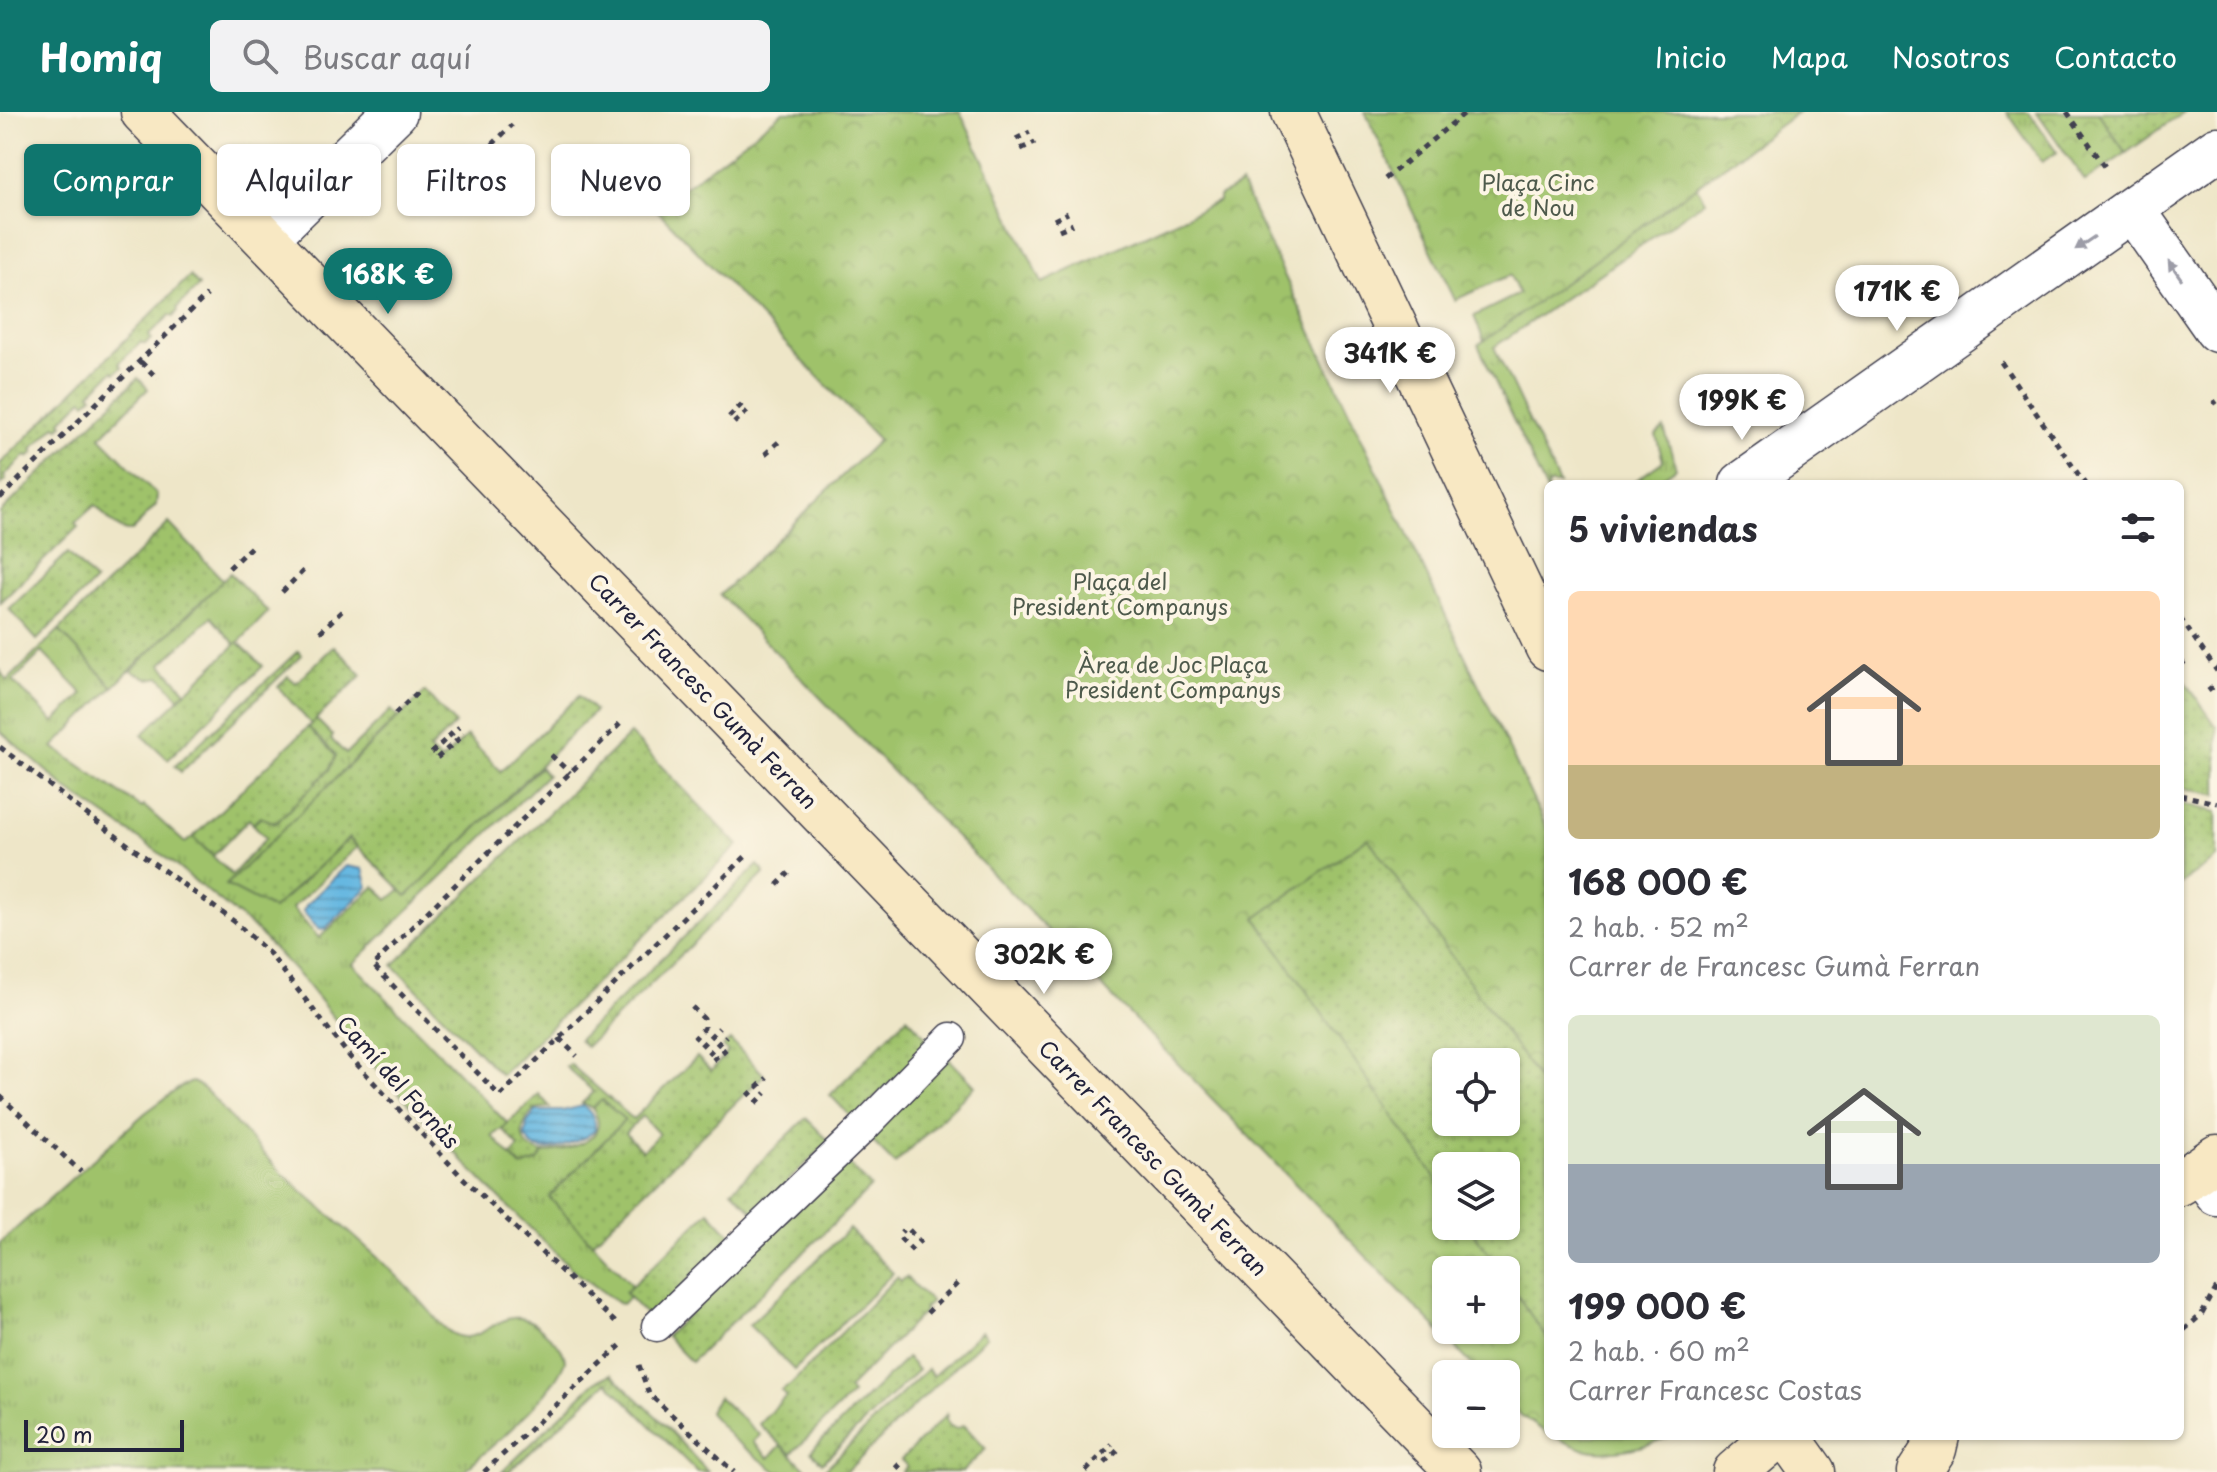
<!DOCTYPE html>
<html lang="es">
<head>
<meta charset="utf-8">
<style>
  :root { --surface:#fff; --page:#f2f2f3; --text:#2b2b33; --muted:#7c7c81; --accent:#0f766e }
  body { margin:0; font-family:"Playpen Sans",sans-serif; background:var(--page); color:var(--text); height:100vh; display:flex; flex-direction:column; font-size:30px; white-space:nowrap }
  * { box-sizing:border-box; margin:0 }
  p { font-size:26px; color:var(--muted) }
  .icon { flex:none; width:44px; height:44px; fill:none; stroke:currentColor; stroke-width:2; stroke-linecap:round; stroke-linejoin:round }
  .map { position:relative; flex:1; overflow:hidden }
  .drawer { position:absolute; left:1544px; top:368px; width:640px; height:960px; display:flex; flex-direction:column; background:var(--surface); border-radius:12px; box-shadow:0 2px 6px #0004 }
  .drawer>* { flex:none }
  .guide { position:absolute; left:24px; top:32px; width:760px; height:72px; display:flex; gap:16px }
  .buttons { position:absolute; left:1432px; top:936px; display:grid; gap:16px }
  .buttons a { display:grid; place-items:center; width:88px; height:88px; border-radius:12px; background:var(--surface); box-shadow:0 2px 6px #0004; font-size:40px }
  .scale { position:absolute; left:24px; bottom:20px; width:160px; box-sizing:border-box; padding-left:8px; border:4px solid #22223b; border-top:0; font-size:22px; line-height:28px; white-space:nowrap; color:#22223b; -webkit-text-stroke:6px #fcf5e5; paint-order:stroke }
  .price { position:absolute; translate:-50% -68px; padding:0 18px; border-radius:28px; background:#fff; color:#222; font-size:26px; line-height:52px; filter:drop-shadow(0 2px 4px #0008) }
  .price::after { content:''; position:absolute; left:50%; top:48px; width:24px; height:18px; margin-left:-12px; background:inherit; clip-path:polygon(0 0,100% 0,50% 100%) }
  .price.selected { background:var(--accent); color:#fff }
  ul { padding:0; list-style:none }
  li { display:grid; align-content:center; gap:16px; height:424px; padding:0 24px }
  li span { display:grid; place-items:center; height:248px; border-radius:12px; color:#555 }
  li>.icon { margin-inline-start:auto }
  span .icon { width:144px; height:144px; fill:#fffc; stroke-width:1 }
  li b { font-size:34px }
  h2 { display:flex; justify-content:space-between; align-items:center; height:96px; padding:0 24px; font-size:34px }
  .chip { padding:0 28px; border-radius:12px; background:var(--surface); box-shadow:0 2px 6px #0004; font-size:28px; line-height:72px }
  .chip.selected { background:var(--accent); color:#fff }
  header { display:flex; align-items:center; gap:48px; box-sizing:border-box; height:112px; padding:0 40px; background:var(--accent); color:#fff }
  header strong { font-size:38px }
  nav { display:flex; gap:44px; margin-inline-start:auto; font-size:28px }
  .search { width:560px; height:72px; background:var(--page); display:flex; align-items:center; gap:20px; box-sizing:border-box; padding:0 28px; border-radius:12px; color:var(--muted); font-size:30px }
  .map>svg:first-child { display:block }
  .grass { fill:url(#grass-tufts); stroke:#607253; stroke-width:2; fill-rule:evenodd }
  .park { fill:url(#park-crowns); stroke:#607253; stroke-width:2; fill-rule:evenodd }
  .garden { fill:url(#garden-dots); stroke:#607253; stroke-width:2; fill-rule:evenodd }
  .water { fill:url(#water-rules); stroke:#446d8e; stroke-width:2 }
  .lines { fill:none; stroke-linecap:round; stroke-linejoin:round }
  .lane-casing { stroke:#413f50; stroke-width:33 }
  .street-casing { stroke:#413f50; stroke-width:47 }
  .secondary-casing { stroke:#413f50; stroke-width:47 }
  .path { stroke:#413f50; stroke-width:5; stroke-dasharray:6 6; stroke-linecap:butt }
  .lane { stroke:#fff; stroke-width:30 }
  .street { stroke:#fff; stroke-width:44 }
  .secondary { stroke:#f8e8c3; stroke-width:44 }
  .oneway { fill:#9c9ca7 }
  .labels { text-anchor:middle; stroke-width:8; stroke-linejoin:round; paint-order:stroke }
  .park-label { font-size:22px; fill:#4e5a4c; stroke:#fcf5e5 }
  .street-label { font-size:22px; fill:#22223b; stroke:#fcf5e5 }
</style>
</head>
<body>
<header>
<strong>Homiq</strong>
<div class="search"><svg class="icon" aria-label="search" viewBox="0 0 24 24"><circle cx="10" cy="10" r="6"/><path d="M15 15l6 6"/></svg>Buscar aquí</div>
<nav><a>Inicio</a><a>Mapa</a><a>Nosotros</a><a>Contacto</a></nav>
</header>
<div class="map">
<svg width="2217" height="1360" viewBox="0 0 2217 1360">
  <defs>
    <pattern id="grass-tufts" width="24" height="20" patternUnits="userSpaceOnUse" patternTransform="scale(2)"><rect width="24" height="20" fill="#9fc26b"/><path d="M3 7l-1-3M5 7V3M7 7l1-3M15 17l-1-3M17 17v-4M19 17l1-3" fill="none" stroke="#89a65e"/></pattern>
    <pattern id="park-crowns" width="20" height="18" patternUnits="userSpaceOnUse" patternTransform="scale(2)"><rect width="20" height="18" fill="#9fc26b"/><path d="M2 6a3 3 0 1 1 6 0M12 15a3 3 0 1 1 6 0" fill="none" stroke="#89a65e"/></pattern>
    <pattern id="garden-dots" width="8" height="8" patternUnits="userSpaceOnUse" patternTransform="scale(2)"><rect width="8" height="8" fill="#9fc26b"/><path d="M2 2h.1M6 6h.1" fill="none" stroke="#89a65e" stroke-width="1.8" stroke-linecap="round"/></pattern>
    <pattern id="water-rules" width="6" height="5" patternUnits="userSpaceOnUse" patternTransform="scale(2)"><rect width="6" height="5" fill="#66b8e1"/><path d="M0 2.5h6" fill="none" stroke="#5495b8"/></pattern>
  </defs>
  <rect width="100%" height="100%" fill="#fcf5e5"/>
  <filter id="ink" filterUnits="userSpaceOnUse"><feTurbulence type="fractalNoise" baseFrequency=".0125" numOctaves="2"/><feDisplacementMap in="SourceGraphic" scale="16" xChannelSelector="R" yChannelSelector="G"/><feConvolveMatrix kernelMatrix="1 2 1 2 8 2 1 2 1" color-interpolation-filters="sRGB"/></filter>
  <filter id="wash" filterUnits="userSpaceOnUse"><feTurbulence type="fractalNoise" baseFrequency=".006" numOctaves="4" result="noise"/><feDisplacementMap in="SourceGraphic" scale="32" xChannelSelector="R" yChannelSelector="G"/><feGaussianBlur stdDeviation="1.8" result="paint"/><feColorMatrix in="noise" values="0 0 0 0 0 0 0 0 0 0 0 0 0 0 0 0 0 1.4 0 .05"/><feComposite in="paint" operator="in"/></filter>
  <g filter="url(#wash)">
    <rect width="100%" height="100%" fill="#eee6c8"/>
    <g class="grass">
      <polygon points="2007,0 2029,0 2057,40 2042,50"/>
      <polygon points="1696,74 1705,89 1494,235 1559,372 1548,372 1548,382 1478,233"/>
      <polygon points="1664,316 1676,356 1653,372 1631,372 1663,349 1656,323"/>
      <polygon points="230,461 268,500 236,533 211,505 161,552 186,579 179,586 161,565 149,567 131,559"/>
      <path d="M59,518L113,575L53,635L142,696L144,694L185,731L193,725L232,763L266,726L253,712L336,643L308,615L316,607L333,624L331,627L346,642L391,598L398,605L227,773L273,797L349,726L357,735L292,796L319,826L375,774L388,788L400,778L407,783L540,655L547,663L353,852L508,1012L492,1024L521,1055L538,1049L543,1041C566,1038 615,1029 592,996L601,988L626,1008L549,1085L632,1173L625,1181L629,1186L622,1192L618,1191L572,1157L483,1070L368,948L304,869L255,817L161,742L67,677L0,619V559L7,569ZM42,540L83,582L54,610L13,569Z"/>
      <polygon points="758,753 765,761 586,935 579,927"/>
      <path d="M192,970C209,976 223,999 236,1012C252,1027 266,1046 282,1061C334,1109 392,1152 437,1208C476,1254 493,1191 530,1209C537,1212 543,1219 549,1224C557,1232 564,1237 565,1249C550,1287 494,1333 462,1360H0V1131L145,1001L182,974Z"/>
      <polygon points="611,1262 661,1309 708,1360 697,1360 607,1270 509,1360 502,1360 595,1270"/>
      <polygon points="718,1285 760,1323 753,1330 769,1346 781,1333 809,1360 777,1360 733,1327 710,1302 709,1299"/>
    </g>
    <g class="park">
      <path d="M783,0H960L1042,171L1219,89V84L1241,72L1548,719V1322L1522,1304L1506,1288V1262H1481L720,483L879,328L656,97ZM1446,950H1506V1010H1446ZM1446,1054H1506V1114H1446ZM1446,1158H1506V1218H1446Z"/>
      <polygon points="1365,0 1798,0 1484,229 1474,204 1519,182 1510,163 1455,188"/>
      <polygon points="2037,0 2098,0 2126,41 2085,69"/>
      <path d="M1553,1324H1671C1646,1335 1611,1344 1583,1337C1573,1334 1562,1328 1553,1324Z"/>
    </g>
    <g class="garden">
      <polygon points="2098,0 2184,0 2126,41"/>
      <polygon points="190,164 199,174 177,196 178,199 173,205 170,203 149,223 151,227 145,232 141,230 119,251 122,255 115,261 113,259 90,281 93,284 86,290 83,287 61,309 63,312 59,316 55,314 32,337 34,340 29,345 26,343 4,364 6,368 1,373 0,352"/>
      <path d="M138,266L148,277L100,325L157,383L156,393L132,419C116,420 106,403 95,393L75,411L78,415L0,491V401Z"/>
      <polygon points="169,411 223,468 113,575 59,518"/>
      <polygon points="68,441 95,469 37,528 9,497"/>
      <polygon points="238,530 263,554 168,647 142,623"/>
      <polygon points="334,534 362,563 311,612 278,575 288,564 296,571"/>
      <polygon points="298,539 302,543 181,660 175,654"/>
      <polygon points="2185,570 2217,615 2217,683 2180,675 2180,571"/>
      <polygon points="425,580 455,612 429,638 441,649 467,624 501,659 579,584 595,599 407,784 349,726 273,797 226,773"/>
      <polygon points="308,615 336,644 329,658 276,711 260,705 253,712 249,707 213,744 193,725"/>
      <polygon points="630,622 738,733 501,963 393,853"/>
      <polygon points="2180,691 2217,700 2217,746 2180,772"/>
      <path d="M1368,726L1548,981V1228L1506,1167V1158H1500L1469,1114H1506V1054H1446V1081L1256,806ZM1446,950H1506V1010H1446Z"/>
      <polygon points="907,905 931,930 853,1007 830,983"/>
      <path d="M730,928L764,963L592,1131L549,1085L625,1008L602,988L592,996L582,991L594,980L566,955L570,952L633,1007L697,945L711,959L728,940L723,935ZM642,1004L659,1022L642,1039L625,1021Z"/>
      <polygon points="949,947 975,974 895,1052 869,1026"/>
      <path d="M539,982L550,995L535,997C518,1013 516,1035 543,1041L538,1049L522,1055L511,1044L519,1035L502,1017Z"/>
      <polygon points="806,1006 829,1029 755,1101 732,1078"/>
      <polygon points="846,1049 871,1075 691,1250 666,1224"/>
      <polygon points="709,1099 732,1124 649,1206 625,1181"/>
      <polygon points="849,1117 893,1161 794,1258 749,1213"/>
      <polygon points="897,1165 901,1169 906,1165 931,1190 923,1197 925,1199 848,1277 852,1282 791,1342 759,1312 786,1284 781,1278 791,1272"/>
      <polygon points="981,1219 986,1225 846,1360 822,1360 927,1257 933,1264"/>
      <polygon points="907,1246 918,1258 822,1351 811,1339"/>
      <polygon points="948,1301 946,1307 950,1314 957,1317 964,1313 986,1337 962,1360 902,1360 907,1354 901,1348"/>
    </g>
    <g class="water">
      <polygon points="346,754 363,757 368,775 325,817 319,818 303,799 305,794"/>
      <path d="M583,994C592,1000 596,1007 595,1018C587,1027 552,1040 540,1037C533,1036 529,1030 525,1025L527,1011L536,999H562Z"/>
    </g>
  </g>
  <g filter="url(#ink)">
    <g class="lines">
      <defs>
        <polyline id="lane" points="657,1214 862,1017 951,926"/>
        <g id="street">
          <polyline points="2133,98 2217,218"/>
          <polyline points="266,126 395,0"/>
          <polyline points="1742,372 2217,37"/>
          <polyline points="2200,1057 2217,1081"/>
        </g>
        <g id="secondary">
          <polyline points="143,0 1459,1360"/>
          <polyline points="1293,0 1548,536"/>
          <polyline points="2180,1071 2217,1045"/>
          <polyline points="1794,1324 1796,1336 1813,1360"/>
          <polyline points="1735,1360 1777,1324"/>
          <polyline points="1919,1360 1934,1337 1937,1324"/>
        </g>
      </defs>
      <use href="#lane" class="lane-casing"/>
      <use href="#street" class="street-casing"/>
      <use href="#secondary" class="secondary-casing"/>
      <g class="path">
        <polyline points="2067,0 2106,56"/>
        <polyline points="1016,27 1030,20"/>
        <polyline points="1021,37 1035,30"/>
        <polyline points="484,41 512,13"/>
        <polyline points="1385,67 1466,0"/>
        <polyline points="1054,108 1068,101"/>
        <polyline points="1059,118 1073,112"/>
        <polyline points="141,250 158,267"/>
        <polyline points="2001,250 2085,372"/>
        <polyline points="2213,292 2217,289"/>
        <polyline points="1741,294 1745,301"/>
        <polyline points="729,305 745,289"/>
        <polyline points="734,311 751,296"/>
        <polyline points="765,342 782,327"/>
        <polyline points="0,386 207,183"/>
        <polyline points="229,456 253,433"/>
        <polyline points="282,480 306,456"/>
        <polyline points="2180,506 2217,559"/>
        <polyline points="320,520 344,497"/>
        <polyline points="2180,553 2186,549"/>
        <polyline points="2208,579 2217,572"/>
        <polyline points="395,602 421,577"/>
        <polyline points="620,612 373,853 500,984 747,743"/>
        <polyline points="0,635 94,708 235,810 270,842 350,945 461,1064 616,1211"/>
        <polyline points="431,641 459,615"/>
        <polyline points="551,643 570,661"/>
        <polyline points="437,646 464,622"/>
        <polyline points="2180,683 2217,691"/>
        <polyline points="777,773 789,761"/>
        <polyline points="692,895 704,907 704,916 694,927"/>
        <polyline points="559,926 577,944"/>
        <polyline points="701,934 719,916"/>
        <polyline points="708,942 726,924"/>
        <polyline points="713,948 726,937"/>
        <polyline points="0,984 81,1060"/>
        <polyline points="748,984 767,966"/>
        <polyline points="756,991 766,981"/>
        <polyline points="909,1118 925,1135"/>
        <polyline points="901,1120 903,1118"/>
        <polyline points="900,1126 916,1142"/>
        <polyline points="927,1201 961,1168"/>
        <polyline points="2184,1218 2202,1202 2217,1175"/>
        <polyline points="639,1253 649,1282 734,1360"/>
        <polyline points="1105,1351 1119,1337"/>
        <polyline points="896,1352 903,1359"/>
        <polyline points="1086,1359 1112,1332"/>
        <polyline points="484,1360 621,1233"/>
      </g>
      <use href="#lane" class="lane"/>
      <use href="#street" class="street"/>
      <use href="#secondary" class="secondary"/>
    </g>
    <defs><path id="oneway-solid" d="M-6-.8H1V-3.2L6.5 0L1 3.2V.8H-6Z" transform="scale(2)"/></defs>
    <g class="oneway">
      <use href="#oneway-solid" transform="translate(2085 131) rotate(146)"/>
      <use href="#oneway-solid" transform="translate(2175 158) rotate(-125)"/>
    </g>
  </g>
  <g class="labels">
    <g class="park-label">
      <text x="1538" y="79">Plaça Cinc<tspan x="1538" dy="25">de Nou</tspan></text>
      <text x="1120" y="478">Plaça del<tspan x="1120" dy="25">President Companys</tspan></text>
      <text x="1173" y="561">Àrea de Joc Plaça<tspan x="1173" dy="25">President Companys</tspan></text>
    </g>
    <g class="street-label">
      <text transform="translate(703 579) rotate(46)" y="8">Carrer Francesc Gumà Ferran</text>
      <text transform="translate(398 970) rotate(48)" y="8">Camí del Fornàs</text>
      <text transform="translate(1153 1046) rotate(46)" y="8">Carrer Francesc Gumà Ferran</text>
    </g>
  </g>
</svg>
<div class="buttons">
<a><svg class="icon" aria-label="locate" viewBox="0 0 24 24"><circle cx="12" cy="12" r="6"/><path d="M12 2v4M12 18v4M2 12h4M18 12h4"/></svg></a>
<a><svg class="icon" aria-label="layers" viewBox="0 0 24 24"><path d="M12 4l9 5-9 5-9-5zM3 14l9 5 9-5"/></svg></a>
<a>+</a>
<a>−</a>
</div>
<div class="scale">20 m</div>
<b class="price selected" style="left:388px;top:204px">168K €</b>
<b class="price" style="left:1897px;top:221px">171K €</b>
<b class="price" style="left:1390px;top:283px">341K €</b>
<b class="price" style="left:1742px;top:330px">199K €</b>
<b class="price" style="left:1044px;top:884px">302K €</b>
<div class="guide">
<a class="chip selected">Comprar</a>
<a class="chip">Alquilar</a>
<a class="chip">Filtros</a>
<a class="chip">Nuevo</a>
</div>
<section class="drawer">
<h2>5 viviendas<svg class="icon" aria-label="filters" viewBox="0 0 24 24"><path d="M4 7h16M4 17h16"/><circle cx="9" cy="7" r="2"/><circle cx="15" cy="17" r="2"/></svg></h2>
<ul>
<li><span style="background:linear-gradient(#ffd9b3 70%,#c2b280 0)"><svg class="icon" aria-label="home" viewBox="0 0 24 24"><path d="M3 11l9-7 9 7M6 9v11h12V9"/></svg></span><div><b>168 000 €</b><p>2 hab. · 52 m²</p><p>Carrer de Francesc Gumà Ferran</p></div></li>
<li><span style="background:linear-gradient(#dfe7d0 60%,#9aa5b1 0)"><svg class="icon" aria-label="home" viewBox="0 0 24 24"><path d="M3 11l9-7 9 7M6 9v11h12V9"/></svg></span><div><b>199 000 €</b><p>2 hab. · 60 m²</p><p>Carrer Francesc Costas</p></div></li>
</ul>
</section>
</div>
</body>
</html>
